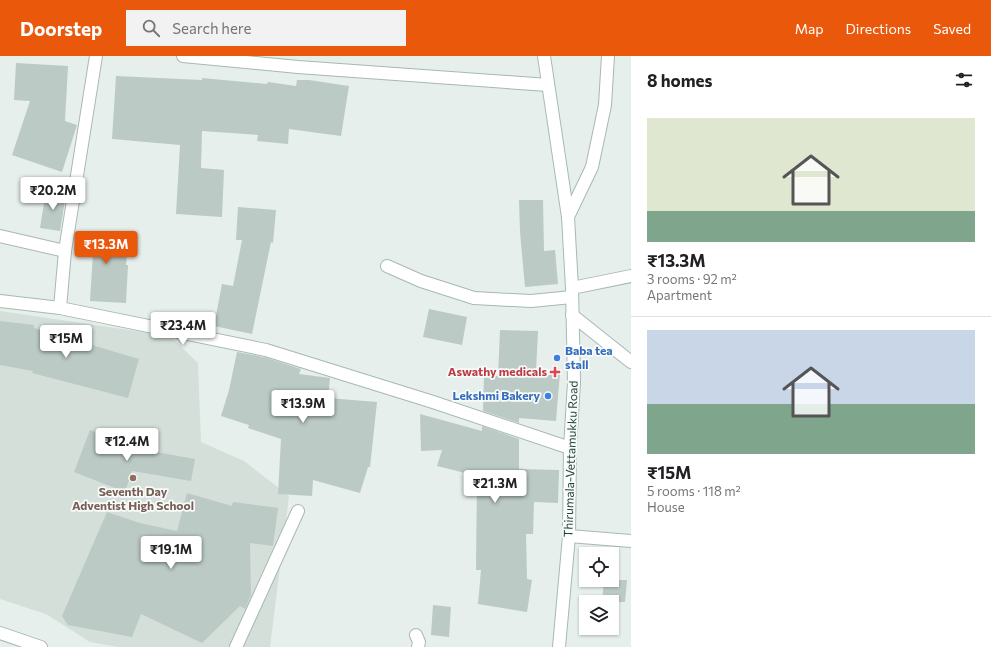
<!DOCTYPE html>
<html lang="en">
<head>
<meta charset="utf-8">
<style>
  :root { --surface:#fff; --page:#f2f2f2; --text:#202124; --muted:#757577; --line:#e0e0e0; --accent:#ea580c }
  body { margin:0; font-family:Commissioner,sans-serif; background:var(--page); color:var(--text); height:100vh; display:flex; flex-direction:column; font-size:15px; white-space:nowrap }
  * { box-sizing:border-box; margin:0 }
  p { font-size:13px; color:var(--muted) }
  .icon { flex:none; width:22px; height:22px; fill:none; stroke:currentColor; stroke-width:2; stroke-linecap:round; stroke-linejoin:round }
  .map { position:relative; flex:1; overflow:hidden }
  .side { display:flex; flex-direction:column; background:var(--surface); width:360px }
  .side>* { flex:none }
  .fabs { position:absolute; left:579px; top:491px; display:grid; gap:8px }
  .fabs a { display:grid; place-items:center; width:40px; height:40px; border-radius:0px; background:var(--surface); box-shadow:0 1px 3px #0004; font-size:20px }
  .price { position:absolute; translate:-50% -34px; padding:0 9px; border-radius:4px; background:#fff; color:#222; font-size:13px; line-height:26px; filter:drop-shadow(0 1px 2px #0008) }
  .price::after { content:''; position:absolute; left:50%; top:24px; width:12px; height:9px; margin-left:-6px; background:inherit; clip-path:polygon(0 0,100% 0,50% 100%) }
  .price.selected { background:var(--accent); color:#fff }
  ul { padding:0; list-style:none }
  li { display:grid; align-content:center; gap:8px; height:212px; padding:0 16px }
  li+li { border-top:1px solid var(--line) }
  li span { display:grid; place-items:center; height:124px; border-radius:0px; color:#555 }
  li>.icon { margin-inline-start:auto }
  span .icon { width:72px; height:72px; fill:#fffc; stroke-width:1 }
  li b { font-size:17px }
  h2 { display:flex; justify-content:space-between; align-items:center; height:48px; padding:0 16px; font-size:17px }
  header { display:flex; align-items:center; gap:24px; box-sizing:border-box; height:56px; padding:0 20px; background:var(--accent); color:#fff }
  header strong { font-size:19px }
  nav { display:flex; gap:22px; margin-inline-start:auto; font-size:14px }
  .search { width:280px; height:36px; background:var(--page); display:flex; align-items:center; gap:10px; box-sizing:border-box; padding:0 14px; border-radius:0px; color:var(--muted); font-size:15px }
  main { display:flex; flex:1; min-height:0 }
  .map>svg:first-child { display:block }
  .built { fill:#d4dfda }
  .building { fill:#bbcac4 }
  .lines { fill:none; stroke-linecap:round; stroke-linejoin:round }
  .lane-casing { stroke:#a8b8b2; stroke-width:14 }
  .street-casing { stroke:#a8b8b2; stroke-width:14 }
  .secondary-casing { stroke:#a4bbb3; stroke-width:14 }
  .lane { stroke:#fff; stroke-width:12 }
  .street { stroke:#fff; stroke-width:12 }
  .secondary { stroke:#fff; stroke-width:12 }
  .shop-dot { fill:#3f7fe0; stroke:#f7fbf9; stroke-width:1.5 }
  .health-dot { fill:#e0444e; stroke:#f7fbf9; stroke-width:1.5 }
  .education-dot { fill:#8d6e63; stroke:#f7fbf9; stroke-width:1.5 }
  .labels { text-anchor:middle; stroke-width:3.5; stroke-linejoin:round; paint-order:stroke }
  .shop-label { font-size:12px; font-weight:bold; fill:#366cbe; stroke:#f7fbf9; text-anchor:start }
  .health-label { font-size:12px; font-weight:bold; fill:#be3a42; stroke:#f7fbf9; text-anchor:end }
  .street-label { font-size:12px; fill:#24423a; stroke:#f7fbf9 }
  .education-label { font-size:12px; font-weight:bold; fill:#785e54; stroke:#f7fbf9 }
</style>
</head>
<body>
<header>
<strong>Doorstep</strong>
<div class="search"><svg class="icon" aria-label="search" viewBox="0 0 24 24"><circle cx="10" cy="10" r="6"/><path d="M15 15l6 6"/></svg>Search here</div>
<nav><a>Map</a><a>Directions</a><a>Saved</a></nav>
</header>
<main>
<div class="map">
<svg width="631" height="591" viewBox="0 0 631 591">
  <rect width="100%" height="100%" fill="#e6efeb"/>
  <polygon class="built" points="0,255 170,280 198,307 201,386 244,405 289,440 270,591 118,591 90,586 46,558 0,543"/>
  <g class="building">
    <polygon points="16,7 68,10 65,65 77,69 62,116 12,99 30,45 14,44"/>
    <polygon points="116,20 202,24 202,22 267,28 268,26 296,30 297,24 309,24 349,30 341,80 289,73 288,88 257,85 258,79 202,75 201,112 224,114 222,161 176,158 180,89 112,83"/>
    <polygon points="46,135 66,138 60,175 40,172"/>
    <polygon points="519,144 543,144 544,195 555,194 558,228 525,231 520,176"/>
    <polygon points="238,151 276,154 273,187 271,186 252,278 214,270 222,228 233,230 242,184 236,184"/>
    <polygon points="76,175 109,179 110,176 129,177 126,209 128,209 126,247 90,245 93,197 74,195"/>
    <polygon points="429,253 467,261 462,289 423,281"/>
    <polygon points="0,265 34,269 34,272 139,303 128,342 32,317 33,315 0,309"/>
    <polygon points="500,274 538,275 536,315 560,317 556,365 519,362 519,367 483,355 484,319 498,320"/>
    <polygon points="237,296 264,301 301,313 299,318 330,322 328,342 377,346 370,411 368,411 360,437 313,424 312,440 278,438 281,383 248,372 249,369 221,360 229,334"/>
    <polygon points="420,358 482,375 482,370 519,383 519,413 559,414 558,447 534,446 533,478 526,478 527,523 532,524 527,556 478,548 481,514 476,514 477,420 437,410 442,394 421,395"/>
    <polygon points="90,374 145,394 195,403 191,425 132,415 125,436 74,416"/>
    <polygon points="187,437 232,450 233,446 278,452 273,490 250,487 251,539 245,553 240,550 202,587 141,558 132,581 68,569 62,560 107,456 140,467 177,475"/>
    <polygon points="604,524 627,524 625,546 602,546"/>
    <polygon points="433,549 451,551 449,581 431,579"/>
  </g>
  <g class="lines">
    <defs>
      <g id="lane">
        <polyline points="387,210 421,225 474,242 531,245 572,241"/>
        <polyline points="416,579 419,586 418,591"/>
        <polyline points="236,591 298,455"/>
      </g>
      <g id="street">
        <polyline points="96,0 65,195 60,252 266,294 433,346 570,392"/>
        <polyline points="183,0 298,11 548,29"/>
        <polyline points="568,161 592,111 605,49 608,0"/>
        <polyline points="0,180 65,195"/>
        <polyline points="572,232 631,220"/>
        <polyline points="0,245 60,252"/>
        <polyline points="572,259 631,306"/>
        <polyline points="569,480 631,485"/>
        <polyline points="0,577 41,591"/>
      </g>
      <polyline id="secondary" points="544,0 568,161 572,232 574,326 570,392 569,480 559,591"/>
    </defs>
    <use href="#lane" class="lane-casing"/>
    <use href="#street" class="street-casing"/>
    <use href="#secondary" class="secondary-casing"/>
    <use href="#lane" class="lane"/>
    <use href="#street" class="street"/>
    <use href="#secondary" class="secondary"/>
  </g>
  <g class="shop-dot">
    <circle cx="557" cy="302" r="4"/>
    <circle cx="548" cy="340" r="4"/>
  </g>
  <path class="health-dot" d="M553 310h4v4h4v4h-4v4h-4v-4h-4v-4h4z"/>
  <circle class="education-dot" cx="133" cy="422" r="4"/>
  <g class="labels">
    <g class="shop-label">
      <text x="565" y="299">Baba tea<tspan x="565" dy="14">stall</tspan></text>
      <text x="540" y="344" text-anchor="end">Lekshmi Bakery</text>
    </g>
    <g class="health-label">
      <text x="547" y="320">Aswathy medicals</text>
    </g>
    <g class="street-label">
      <text transform="translate(571 403) rotate(-88)" y="4">Thirumala-Vettamukku Road</text>
    </g>
    <g class="education-label">
      <text x="133" y="440">Seventh Day<tspan x="133" dy="14">Adventist High School</tspan></text>
    </g>
  </g>
</svg>
<div class="fabs">
<a><svg class="icon" aria-label="locate" viewBox="0 0 24 24"><circle cx="12" cy="12" r="6"/><path d="M12 2v4M12 18v4M2 12h4M18 12h4"/></svg></a>
<a><svg class="icon" aria-label="layers" viewBox="0 0 24 24"><path d="M12 4l9 5-9 5-9-5zM3 14l9 5 9-5"/></svg></a>
</div>
<b class="price" style="left:53px;top:155px">₹20.2M</b>
<b class="price selected" style="left:106px;top:209px">₹13.3M</b>
<b class="price" style="left:183px;top:290px">₹23.4M</b>
<b class="price" style="left:66px;top:303px">₹15M</b>
<b class="price" style="left:303px;top:368px">₹13.9M</b>
<b class="price" style="left:127px;top:406px">₹12.4M</b>
<b class="price" style="left:495px;top:448px">₹21.3M</b>
<b class="price" style="left:171px;top:514px">₹19.1M</b>
</div>
<section class="side">
<h2>8 homes<svg class="icon" aria-label="filters" viewBox="0 0 24 24"><path d="M4 7h16M4 17h16"/><circle cx="9" cy="7" r="2"/><circle cx="15" cy="17" r="2"/></svg></h2>
<ul>
<li><span style="background:linear-gradient(#dfe7d0 75%,#7fa58c 0)"><svg class="icon" aria-label="home" viewBox="0 0 24 24"><path d="M3 11l9-7 9 7M6 9v11h12V9"/></svg></span><div><b>₹13.3M</b><p>3 rooms · 92 m²</p><p>Apartment</p></div></li>
<li><span style="background:linear-gradient(#c9d6e8 60%,#7fa58c 0)"><svg class="icon" aria-label="home" viewBox="0 0 24 24"><path d="M3 11l9-7 9 7M6 9v11h12V9"/></svg></span><div><b>₹15M</b><p>5 rooms · 118 m²</p><p>House</p></div></li>
</ul>
</section>
</main>
</body>
</html>
